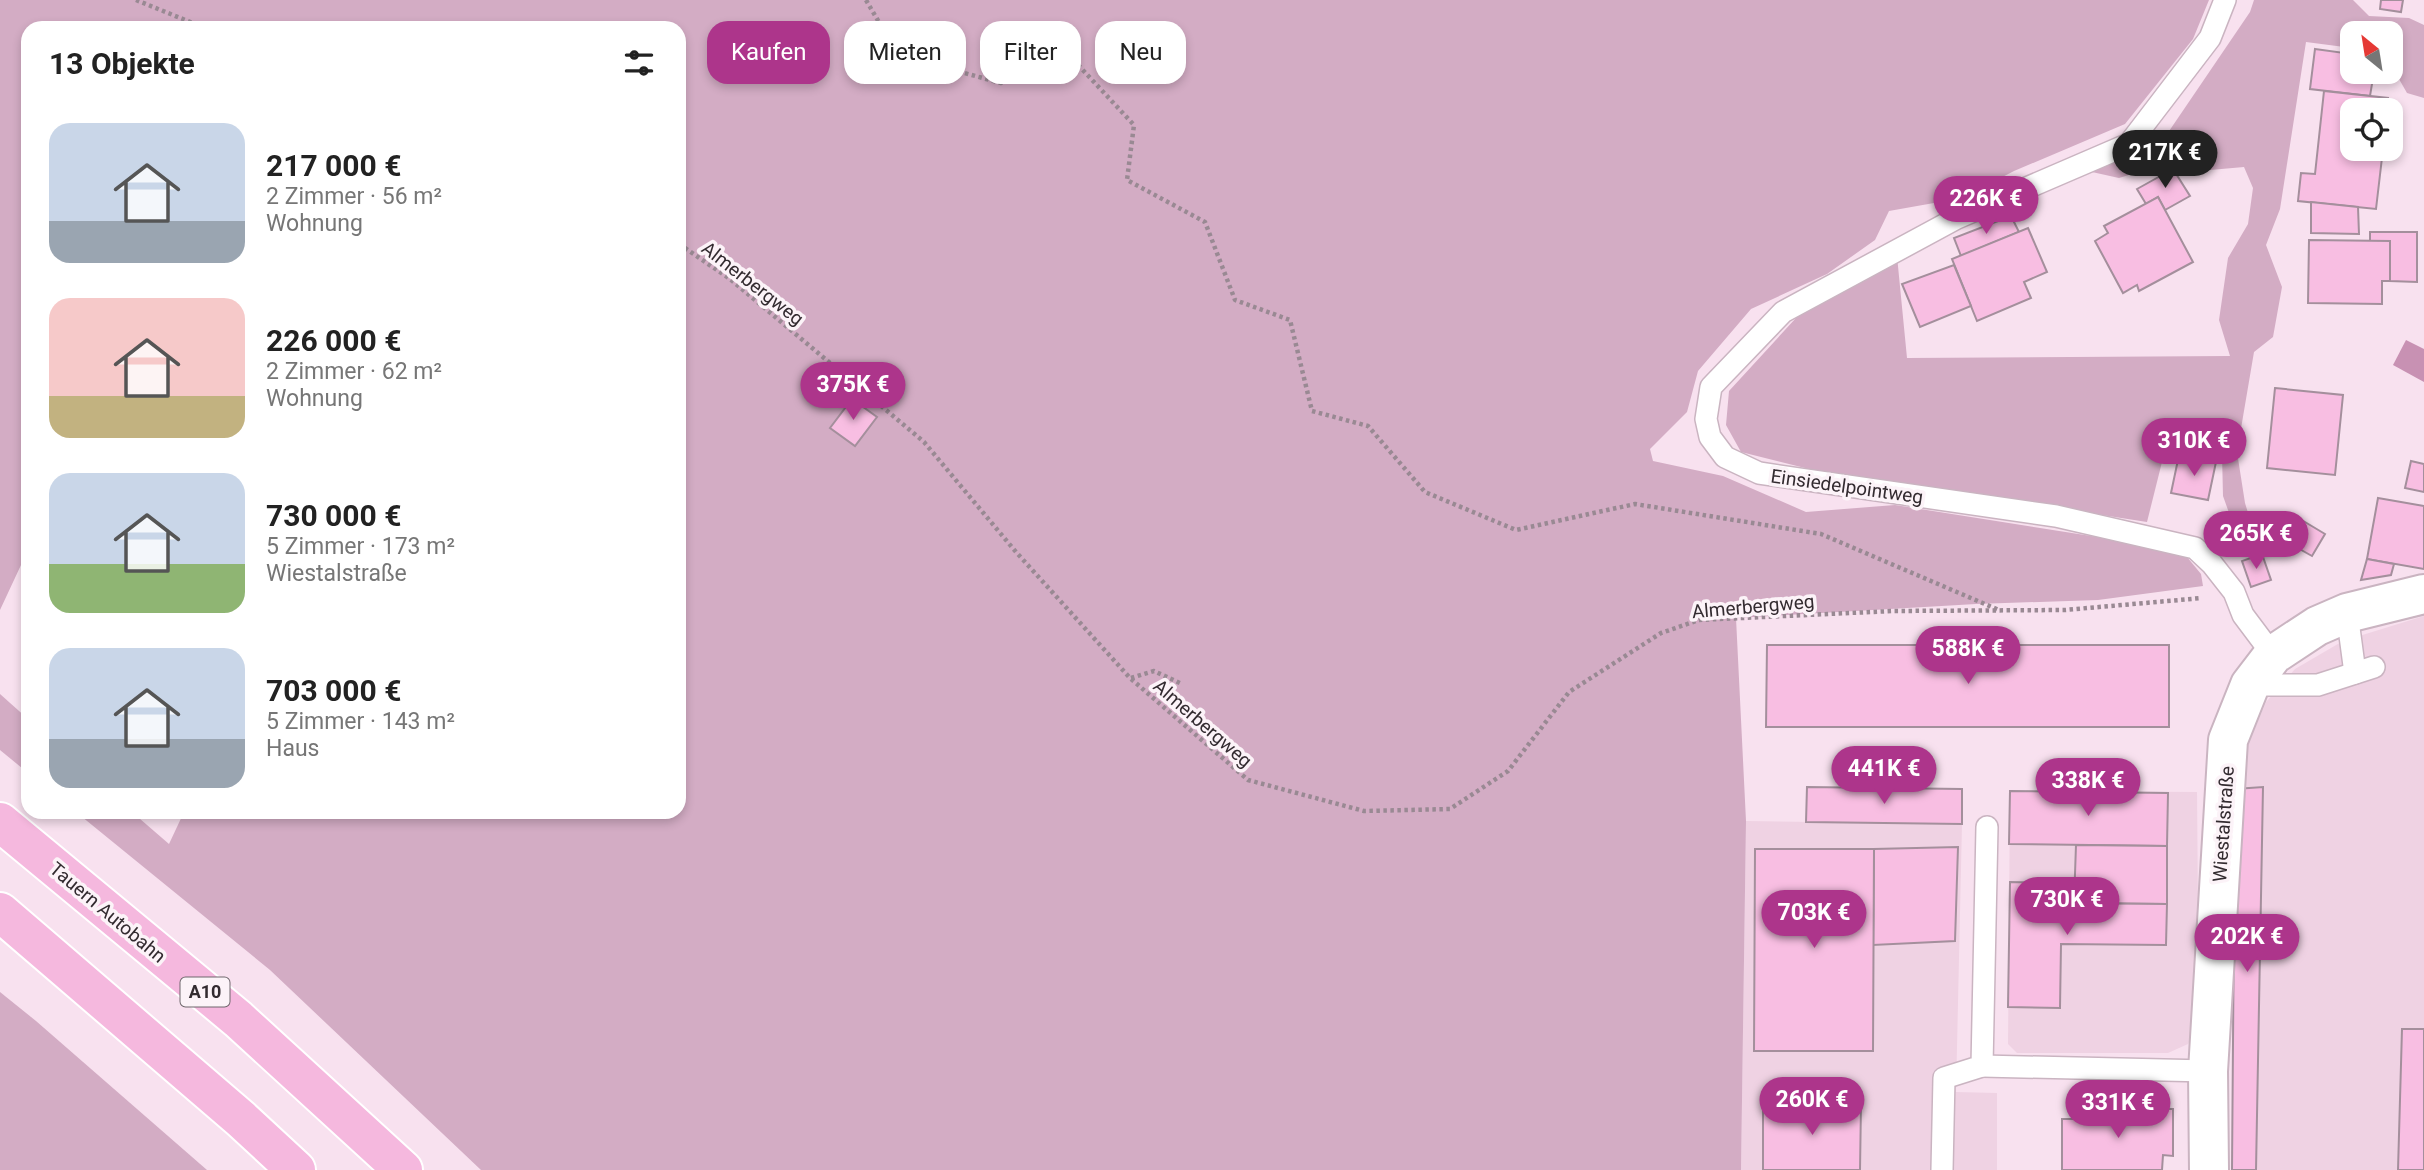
<!DOCTYPE html>
<html lang="de">
<head>
<meta charset="utf-8">
<style>
  :root { --surface:#fff; --page:#f2f2f2; --text:#222; --muted:#767676; --accent:#ad358b }
  body { margin:0; font-family:Roboto,sans-serif; background:var(--page); color:var(--text); height:100vh; display:flex; flex-direction:column; font-size:26px; white-space:nowrap }
  * { box-sizing:border-box; margin:0 }
  p { font-size:23px; color:var(--muted) }
  .icon { flex:none; width:38px; height:38px; fill:none; stroke:currentColor; stroke-width:2; stroke-linecap:round; stroke-linejoin:round }
  .map { position:relative; flex:1; overflow:hidden }
  .sheet { position:absolute; left:21px; top:21px; width:665px; height:798px; display:flex; flex-direction:column; background:var(--surface); border-radius:21px; box-shadow:0 4px 10px #0003 }
  .sheet>* { flex:none }
  .guide { position:absolute; left:707px; top:21px; width:665px; height:63px; display:flex; gap:14px }
  .needle { width:46px; rotate:330deg }
  .fabs { position:absolute; left:2340px; top:21px; display:grid; gap:14px }
  .fabs a { display:grid; place-items:center; width:63px; height:63px; border-radius:14px; background:var(--surface); box-shadow:0 4px 10px #0003; font-size:35px }
  .price { position:absolute; translate:-50% -60px; padding:0 16px; border-radius:24px; background:var(--accent); color:#fff; font-size:23px; line-height:46px; filter:drop-shadow(0 2px 4px #0008) }
  .price::after { content:''; position:absolute; left:50%; top:42px; width:21px; height:16px; margin-left:-10px; background:inherit; clip-path:polygon(0 0,100% 0,50% 100%) }
  .price.on { background:#222; color:#fff }
  ul { padding:0; list-style:none }
  li { display:flex; align-items:center; gap:21px; height:175px; padding:0 28px }
  li span { display:grid; place-items:center; flex:none; width:196px; height:140px; border-radius:21px; color:#555 }
  li>.icon { margin-inline-start:auto }
  span .icon { width:84px; height:84px; fill:#fffc; stroke-width:1 }
  li b { font-size:30px }
  h2 { display:flex; justify-content:space-between; align-items:center; height:84px; padding:0 28px; font-size:30px }
  .pill { padding:0 24px; border-radius:21px; background:var(--surface); box-shadow:0 4px 10px #0003; font-size:24px; line-height:63px }
  .pill.on { background:var(--accent); color:#fff }
  .map>svg:first-child { display:block }
  .built { fill:#efd2e3 }
  .green { fill:#d3acc4 }
  .water { fill:#c891b3 }
  .building { fill:#f8bee2; stroke:#a48f9c; stroke-width:2 }
  .lines { fill:none; stroke-linecap:round; stroke-linejoin:round }
  .lane-casing { stroke:#cab4c1; stroke-width:24 }
  .secondary-casing { stroke:#cab4c1; stroke-width:42 }
  .highway-casing { stroke:#fff; stroke-width:42 }
  .path { stroke:#998993; stroke-width:4.5; stroke-dasharray:3.5 3.5; stroke-linecap:butt }
  .lane { stroke:#fff; stroke-width:21 }
  .secondary { stroke:#fff; stroke-width:38 }
  .highway { stroke:#f5b8de; stroke-width:38 }
  .labels { text-anchor:middle; stroke-width:7; stroke-linejoin:round; paint-order:stroke }
  .shield { fill:#fcf3f8; stroke:#6f676c; stroke-width:2 }
  .shield-label { font-size:18px; font-weight:bold; fill:#332b30 }
  .street-label { font-size:19px; fill:#332b30; stroke:#fcf3f8 }
</style>
</head>
<body>
<div class="map">
<svg width="2424" height="1170" viewBox="0 0 2424 1170">
  <rect width="100%" height="100%" fill="#f8e1ef"/>
  <g class="built">
    <polygon points="2424,616 2424,1170 2232,1170 2239,766 2266,702 2295,669 2343,641"/>
    <polygon points="2010,791 2197,792 2199,1024 2188,1044 2168,1053 2017,1053 2008,1044"/>
    <polygon points="1746,821 1962,824 1956,1092 1997,1093 1997,1170 1741,1170"/>
  </g>
  <g class="green">
    <polygon points="0,0 2209,0 2193,39 2125,124 2014,171 1962,198 1889,211 1875,240 1827,274 1751,309 1698,371 1687,412 1650,449 1653,461 1723,476 1806,512 1895,505 2123,541 2187,557 2201,574 2203,586 2098,600 1976,604 1736,618 1746,821 1741,1170 481,1170 270,970 76,812 132,812 169,844 184,812 679,812 679,28 28,28 28,550 0,610"/>
    <polygon points="2254,0 2353,0 2369,16 2409,18 2424,25 2424,98 2407,93 2391,65 2390,33 2352,33 2352,48 2306,42 2280,209 2266,245 2282,287 2273,337 2254,352 2237,452 2245,503 2253,529 2233,524 2223,496 2222,454 2166,446 2147,522 1813,470 1741,452 1726,425 1729,391 1796,318 1897,256 1907,358 2230,356 2219,320 2228,258 2248,224 2253,188 2244,167 2210,170 2155,167 2119,178 2092,172 2163,140 2250,12"/>
    <polygon points="0,694 28,719 28,773 0,750"/>
    <polygon points="0,992 36,1021 207,1170 0,1170"/>
  </g>
  <polygon class="water" points="2406,340 2424,349 2424,382 2393,365"/>
  <g class="building">
    <polygon points="2381,0 2403,0 2401,12 2380,9"/>
    <polygon points="2315,49 2352,54 2352,72 2374,72 2370,96 2310,89"/>
    <polygon points="2324,91 2388,98 2387,110 2352,110 2352,149 2383,149 2376,209 2298,201 2301,173 2315,174"/>
    <polygon points="2173,169 2190,196 2165,210 2158,197 2146,204 2137,189"/>
    <polygon points="2158,197 2193,262 2139,291 2137,285 2123,293 2095,241 2108,233 2104,226"/>
    <polygon points="2311,202 2358,207 2359,234 2311,233"/>
    <polygon points="2011,216 2019,232 1961,256 1954,238"/>
    <polygon points="2028,228 2047,272 2024,282 2031,298 1977,321 1952,259"/>
    <polygon points="2370,232 2417,232 2417,282 2390,281 2390,241 2370,241"/>
    <polygon points="2309,240 2390,241 2390,281 2382,281 2382,304 2308,303"/>
    <polygon points="1954,265 1971,306 1920,327 1902,284"/>
    <polygon points="2275,388 2343,395 2335,475 2267,468"/>
    <polygon points="852,399 877,417 855,446 830,428"/>
    <polygon points="2179,455 2216,462 2208,500 2171,493"/>
    <polygon points="2411,461 2424,464 2424,492 2405,488"/>
    <polygon points="2378,498 2424,506 2424,569 2367,559"/>
    <polygon points="2300,519 2325,534 2312,556 2287,542"/>
    <polygon points="2262,554 2271,580 2251,587 2242,561"/>
    <polygon points="2367,559 2394,564 2391,575 2361,580"/>
    <polygon points="1767,645 2169,645 2169,727 1766,727"/>
    <polygon points="1807,787 1962,789 1962,824 1806,822"/>
    <polygon points="2263,787 2256,1170 2232,1170 2235,789"/>
    <polygon points="2010,791 2168,793 2167,846 2009,844"/>
    <polygon points="2076,845 2167,846 2167,904 2074,903"/>
    <polygon points="1958,847 1955,941 1873,945 1874,849"/>
    <polygon points="1755,849 1874,849 1873,1051 1754,1051"/>
    <polygon points="2010,882 2057,883 2057,903 2167,904 2166,945 2061,944 2060,1008 2008,1007"/>
    <polygon points="2402,1029 2424,1029 2424,1170 2398,1170"/>
    <polygon points="1763,1103 1861,1104 1860,1170 1763,1170"/>
    <polygon points="2093,1108 2173,1109 2173,1156 2163,1155 2162,1170 2062,1170 2062,1119 2092,1119"/>
  </g>
  <g class="lines">
    <defs>
      <g id="lane">
        <polyline points="2225,0 2210,38 2129,144 1957,218 1783,312 1711,387 1706,419 1710,437 1725,457 1759,473 2056,516 2195,548 2212,564 2234,592 2243,615 2273,655"/>
        <polyline points="2347,613 2355,673"/>
        <polyline points="2250,685 2318,685 2374,667"/>
        <polyline points="1982,1066 2208,1071"/>
        <polyline points="1942,1170 1944,1078 1982,1066 1987,827"/>
      </g>
      <polyline id="secondary" points="2209,1170 2208,1071 2228,740 2250,685 2273,655 2317,626 2347,613 2424,594"/>
      <g id="highway">
        <polyline points="0,822 238,1019 403,1170"/>
        <polyline points="0,912 241,1119 296,1170"/>
      </g>
    </defs>
    <use href="#lane" class="lane-casing"/>
    <use href="#secondary" class="secondary-casing"/>
    <use href="#highway" class="highway-casing"/>
    <g class="path">
      <polyline points="136,0 205,28"/>
      <polyline points="866,0 898,55 1001,83 1067,53 1134,125 1127,180 1205,222 1235,300 1290,320 1312,411 1368,426 1425,492 1516,530 1635,504 1821,534 1999,610"/>
      <polyline points="679,244 730,279 924,442 1016,552 1130,678 1248,780 1364,811 1450,809 1508,771 1569,692 1661,633 1699,620 1893,611 2065,610 2202,598"/>
      <polyline points="1131,678 1154,671 1182,684"/>
    </g>
    <use href="#lane" class="lane"/>
    <use href="#secondary" class="secondary"/>
    <use href="#highway" class="highway"/>
  </g>
  <g class="labels">
    <rect class="shield" x="180.5" y="977.5" width="49" height="29" rx="5"/>
    <g class="shield-label">
      <text x="205" y="998">A10</text>
    </g>
    <g class="street-label">
      <text transform="translate(753 283) rotate(38)" y="7">Almerbergweg</text>
      <text transform="translate(1847 486) rotate(8)" y="7">Einsiedelpointweg</text>
      <text transform="translate(1753 606) rotate(-5)" y="7">Almerbergweg</text>
      <text transform="translate(1203 723) rotate(41)" y="7">Almerbergweg</text>
      <text transform="translate(2223 824) rotate(-86)" y="7">Wiestalstraße</text>
      <text transform="translate(108 912) rotate(40)" y="7">Tauern Autobahn</text>
    </g>
  </g>
</svg>
<div class="fabs">
<a><svg class="needle" viewBox="-14 -14 28 28"><path d="M0-13l5 13h-10z" fill="#e53935"/><path d="M0 13l5-13h-10z" fill="#767676"/></svg></a>
<a><svg class="icon" aria-label="locate" viewBox="0 0 24 24"><circle cx="12" cy="12" r="6"/><path d="M12 2v4M12 18v4M2 12h4M18 12h4"/></svg></a>
</div>
<b class="price on" style="left:2165px;top:190px">217K €</b>
<b class="price" style="left:1986px;top:236px">226K €</b>
<b class="price" style="left:853px;top:422px">375K €</b>
<b class="price" style="left:2194px;top:478px">310K €</b>
<b class="price" style="left:2256px;top:571px">265K €</b>
<b class="price" style="left:1968px;top:686px">588K €</b>
<b class="price" style="left:1884px;top:806px">441K €</b>
<b class="price" style="left:2088px;top:818px">338K €</b>
<b class="price" style="left:2067px;top:937px">730K €</b>
<b class="price" style="left:1814px;top:950px">703K €</b>
<b class="price" style="left:2247px;top:974px">202K €</b>
<b class="price" style="left:1812px;top:1137px">260K €</b>
<b class="price" style="left:2118px;top:1140px">331K €</b>
<div class="guide">
<a class="pill on">Kaufen</a>
<a class="pill">Mieten</a>
<a class="pill">Filter</a>
<a class="pill">Neu</a>
</div>
<section class="sheet">
<h2>13 Objekte<svg class="icon" aria-label="filters" viewBox="0 0 24 24"><path d="M4 7h16M4 17h16"/><circle cx="9" cy="7" r="2"/><circle cx="15" cy="17" r="2"/></svg></h2>
<ul>
<li><span style="background:linear-gradient(#c9d6e8 70%,#9aa5b1 0)"><svg class="icon" aria-label="home" viewBox="0 0 24 24"><path d="M3 11l9-7 9 7M6 9v11h12V9"/></svg></span><div><b>217 000 €</b><p>2 Zimmer · 56 m²</p><p>Wohnung</p></div></li>
<li><span style="background:linear-gradient(#f6c9c9 70%,#c2b280 0)"><svg class="icon" aria-label="home" viewBox="0 0 24 24"><path d="M3 11l9-7 9 7M6 9v11h12V9"/></svg></span><div><b>226 000 €</b><p>2 Zimmer · 62 m²</p><p>Wohnung</p></div></li>
<li><span style="background:linear-gradient(#c9d6e8 65%,#8fb573 0)"><svg class="icon" aria-label="home" viewBox="0 0 24 24"><path d="M3 11l9-7 9 7M6 9v11h12V9"/></svg></span><div><b>730 000 €</b><p>5 Zimmer · 173 m²</p><p>Wiestalstraße</p></div></li>
<li><span style="background:linear-gradient(#c9d6e8 65%,#9aa5b1 0)"><svg class="icon" aria-label="home" viewBox="0 0 24 24"><path d="M3 11l9-7 9 7M6 9v11h12V9"/></svg></span><div><b>703 000 €</b><p>5 Zimmer · 143 m²</p><p>Haus</p></div></li>
</ul>
</section>
</div>
</body>
</html>
